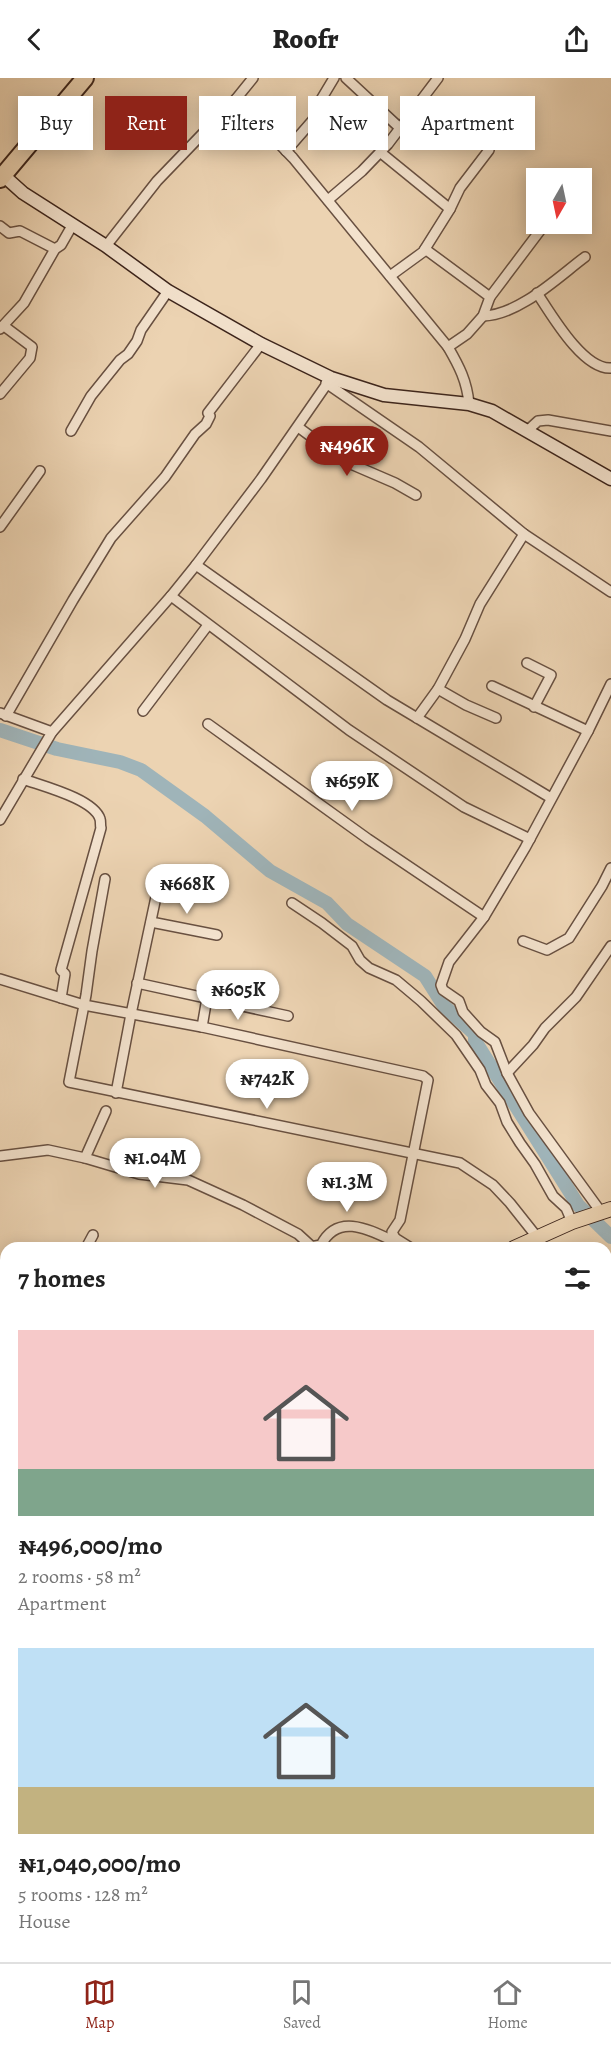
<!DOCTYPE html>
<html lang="en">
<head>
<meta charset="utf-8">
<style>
  :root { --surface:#fff; --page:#f2f2f2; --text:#222; --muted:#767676; --line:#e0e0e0; --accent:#8f2418 }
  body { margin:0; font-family:Alegreya,serif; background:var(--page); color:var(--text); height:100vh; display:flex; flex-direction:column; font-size:22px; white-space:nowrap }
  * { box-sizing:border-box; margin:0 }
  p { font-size:20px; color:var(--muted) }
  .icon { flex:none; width:33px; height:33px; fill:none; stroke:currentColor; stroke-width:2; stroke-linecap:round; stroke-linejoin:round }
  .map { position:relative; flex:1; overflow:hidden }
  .sheet { position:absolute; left:0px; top:1164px; width:612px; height:720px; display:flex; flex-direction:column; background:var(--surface); border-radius:18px 18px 0 0; box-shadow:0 3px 15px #0003 }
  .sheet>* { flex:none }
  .banner { position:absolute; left:18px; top:18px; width:576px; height:54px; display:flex; gap:12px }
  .needle { width:39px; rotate:189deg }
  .buttons { position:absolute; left:526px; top:90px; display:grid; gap:12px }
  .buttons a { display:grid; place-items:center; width:66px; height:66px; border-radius:0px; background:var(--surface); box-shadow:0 3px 15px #0003; font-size:30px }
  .price { position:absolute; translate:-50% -51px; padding:0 14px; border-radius:21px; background:#fff; color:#222; font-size:20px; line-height:39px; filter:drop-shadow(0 2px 3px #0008) }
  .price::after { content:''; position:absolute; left:50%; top:36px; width:18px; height:14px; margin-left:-9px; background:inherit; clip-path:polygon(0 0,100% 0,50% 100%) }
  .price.current { background:var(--accent); color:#fff }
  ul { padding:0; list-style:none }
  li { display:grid; align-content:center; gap:12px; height:318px; padding:0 18px }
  li span { display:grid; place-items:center; height:186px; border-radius:0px; color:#555 }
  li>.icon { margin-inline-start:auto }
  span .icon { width:108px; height:108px; fill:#fffc; stroke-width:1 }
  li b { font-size:26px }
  h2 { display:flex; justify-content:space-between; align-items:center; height:72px; padding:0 18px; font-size:26px }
  .tag { padding:0 21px; border-radius:0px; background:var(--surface); box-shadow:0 3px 15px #0003; font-size:21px; line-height:54px }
  .tag.current { background:var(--accent); color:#fff }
  header { display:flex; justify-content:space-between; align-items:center; height:78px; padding:0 18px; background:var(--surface); font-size:27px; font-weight:800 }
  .dock { display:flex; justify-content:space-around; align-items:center; height:84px; border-top:2px solid var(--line); background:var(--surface); font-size:16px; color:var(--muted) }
  .dock a { display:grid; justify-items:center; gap:3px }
  .dock .current { color:var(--accent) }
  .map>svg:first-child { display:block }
  .green { fill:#b6bd8e; stroke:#797054; stroke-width:1.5 }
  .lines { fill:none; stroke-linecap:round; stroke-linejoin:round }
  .river { stroke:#9fb4b9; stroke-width:14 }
  .street-casing { stroke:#685041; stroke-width:12 }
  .secondary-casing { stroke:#3c241b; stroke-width:15 }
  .primary-casing { stroke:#3c241b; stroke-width:16 }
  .highway-casing { stroke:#3c241b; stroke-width:20 }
  .street { stroke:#f3e2cd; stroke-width:9 }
  .secondary { stroke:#f3e2cd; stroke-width:12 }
  .primary { stroke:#ecd3b2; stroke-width:14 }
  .highway { stroke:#ecd3b2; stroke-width:16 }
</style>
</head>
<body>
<header><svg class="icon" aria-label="back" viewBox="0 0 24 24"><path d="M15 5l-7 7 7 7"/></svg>Roofr<svg class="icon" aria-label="share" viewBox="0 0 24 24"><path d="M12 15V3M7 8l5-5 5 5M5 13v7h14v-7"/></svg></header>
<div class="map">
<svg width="611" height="1884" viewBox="0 0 611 1884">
  <rect width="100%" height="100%" fill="#ecd3b2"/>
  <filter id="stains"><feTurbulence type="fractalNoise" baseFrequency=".00333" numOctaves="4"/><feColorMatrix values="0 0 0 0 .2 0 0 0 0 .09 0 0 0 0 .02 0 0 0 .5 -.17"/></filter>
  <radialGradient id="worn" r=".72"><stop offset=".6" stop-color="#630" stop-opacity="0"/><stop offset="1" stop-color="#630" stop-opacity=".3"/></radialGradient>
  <polygon class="green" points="519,1878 593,1878 590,1884 519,1884"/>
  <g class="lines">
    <polyline class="river" points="0,652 57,671 120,684 141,692 205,738 270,793 327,825 347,846 425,898 444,928 475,956 475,963 578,1127 611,1159"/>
    <defs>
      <g id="street">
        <polyline points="346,0 401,51"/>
        <path d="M236,21L293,80L448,269C459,288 467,303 469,326"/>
        <polyline points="286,73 313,42 319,25 334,0"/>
        <polyline points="380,74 450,131"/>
        <polyline points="328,122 362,93 388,66 438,0"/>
        <polyline points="0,148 9,155 20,153 55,171"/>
        <polyline points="106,168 157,103 236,21 253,0"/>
        <polyline points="425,171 490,219"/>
        <polyline points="390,198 423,174 450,131 460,110 489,72"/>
        <path d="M537,215C551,236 583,292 611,290"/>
        <path d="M483,238C519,237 557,200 585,179"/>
        <polyline points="0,251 24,225 55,171 61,167 73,146"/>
        <polyline points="448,269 467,256 483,238 490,219 545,146"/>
        <polyline points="326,305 419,369 524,456 611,514"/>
        <polyline points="0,316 30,280 32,269 4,248"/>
        <polyline points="298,349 344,383 395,405 416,417"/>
        <polyline points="71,353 91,318 120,282 128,276 137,263 141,252 168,213"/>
        <polyline points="527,353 538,343 548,342 611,353"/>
        <polyline points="0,449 40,393"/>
        <polyline points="196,487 387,622 551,720"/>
        <polyline points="171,518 349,652 464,729 530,761"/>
        <polyline points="527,585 551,597 534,629"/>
        <polyline points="492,608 588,653"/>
        <polyline points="438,611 466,627 496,640"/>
        <polyline points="143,633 208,547"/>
        <polyline points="0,635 52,654"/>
        <polyline points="6,638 73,522 111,460 165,399 195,356 206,346 210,338 208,335 261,266"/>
        <polyline points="417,640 438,611 465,561 480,526 524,456"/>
        <polyline points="208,646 368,761 484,839"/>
        <path d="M23,701C42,708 94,721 100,741C101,744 100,747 101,750L61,892L65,896L61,920"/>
        <polyline points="0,742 52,654 171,518 196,487 261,401 331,300"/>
        <polyline points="105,801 92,873 86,917 69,1004 460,1085 493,1107 510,1125 537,1159"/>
        <polyline points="292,825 322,845 352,868 360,882 369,890 396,902 421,923 456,957 480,992 486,1007 500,1025 507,1044 520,1065 535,1086 553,1118 566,1130 572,1144"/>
        <polyline points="151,844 217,857"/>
        <polyline points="523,863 547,872 569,860 602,808 611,790"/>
        <polyline points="0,901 84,927 202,949 423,998 428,1002 400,1142 392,1154 395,1160 411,1170"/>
        <polyline points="137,905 288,938"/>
        <polyline points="202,949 207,920"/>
        <polyline points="507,995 533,967 545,950 576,919 611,868"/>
        <polyline points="116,1015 131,936 156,819"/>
        <polyline points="0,1078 48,1072 85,1080 139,1096 188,1102 243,1127 298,1156 310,1167 310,1170"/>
        <polyline points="85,1080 106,1033"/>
        <polyline points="601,1134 529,1035 507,995 495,964 481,954 463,934 459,923 443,912 441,907 449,884 484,839 525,770 588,653 611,606"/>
        <path d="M310,1169L321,1167C337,1136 366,1150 391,1162L395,1160"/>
        <polyline points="86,1170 93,1157"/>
        <polyline points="0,1189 6,1195"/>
        <polyline points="0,1219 6,1201"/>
        <polyline points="0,1240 6,1241"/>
        <polyline points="606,1491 611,1502"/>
        <polyline points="606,1589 611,1585"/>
        <polyline points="606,1606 611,1613"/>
        <polyline points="0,1822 6,1825"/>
        <polyline points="118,1878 130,1884"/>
        <polyline points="258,1878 263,1884"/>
        <polyline points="41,1884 46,1878"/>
        <polyline points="334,1884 335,1878"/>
      </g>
      <polyline id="secondary" points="3,97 23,115 106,168 168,213 261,266 331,300 384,317 469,326 492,333 611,401"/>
      <g id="primary">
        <polyline points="514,1170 572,1144 611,1131"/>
        <polyline points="0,1330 6,1330"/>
      </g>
      <polyline id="highway" points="0,101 85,0"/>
    </defs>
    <use href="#street" class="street-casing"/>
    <use href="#secondary" class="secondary-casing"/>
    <use href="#primary" class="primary-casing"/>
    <use href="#highway" class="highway-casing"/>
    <use href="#street" class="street"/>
    <use href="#secondary" class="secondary"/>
    <use href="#primary" class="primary"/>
    <use href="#highway" class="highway"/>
  </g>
  <rect width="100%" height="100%" filter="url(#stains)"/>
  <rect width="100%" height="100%" fill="url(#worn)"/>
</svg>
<div class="buttons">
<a><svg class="needle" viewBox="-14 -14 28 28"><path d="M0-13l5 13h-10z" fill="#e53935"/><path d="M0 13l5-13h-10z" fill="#767676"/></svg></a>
</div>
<b class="price current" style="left:347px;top:399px">₦496K</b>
<b class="price" style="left:352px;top:734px">₦659K</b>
<b class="price" style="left:187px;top:837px">₦668K</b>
<b class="price" style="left:238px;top:943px">₦605K</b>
<b class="price" style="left:267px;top:1032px">₦742K</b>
<b class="price" style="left:155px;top:1111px">₦1.04M</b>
<b class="price" style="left:347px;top:1135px">₦1.3M</b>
<div class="banner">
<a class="tag">Buy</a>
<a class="tag current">Rent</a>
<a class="tag">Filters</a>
<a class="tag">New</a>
<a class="tag">Apartment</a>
</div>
<section class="sheet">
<h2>7 homes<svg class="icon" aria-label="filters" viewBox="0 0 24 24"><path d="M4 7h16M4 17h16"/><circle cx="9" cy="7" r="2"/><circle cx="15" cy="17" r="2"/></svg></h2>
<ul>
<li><span style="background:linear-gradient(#f6c9c9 75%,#7fa58c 0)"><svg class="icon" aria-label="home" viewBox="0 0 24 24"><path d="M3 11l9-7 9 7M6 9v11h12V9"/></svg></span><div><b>₦496,000/mo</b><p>2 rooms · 58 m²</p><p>Apartment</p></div></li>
<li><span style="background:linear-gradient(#bfe0f5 75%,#c2b280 0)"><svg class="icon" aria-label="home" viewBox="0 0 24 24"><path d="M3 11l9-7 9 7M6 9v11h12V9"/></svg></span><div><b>₦1,040,000/mo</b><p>5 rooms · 128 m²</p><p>House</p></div></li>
</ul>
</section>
</div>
<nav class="dock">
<a class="current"><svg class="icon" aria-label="map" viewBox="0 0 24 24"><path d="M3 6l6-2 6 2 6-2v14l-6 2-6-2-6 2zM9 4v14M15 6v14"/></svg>Map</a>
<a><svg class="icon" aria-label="saved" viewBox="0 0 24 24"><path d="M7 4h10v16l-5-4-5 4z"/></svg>Saved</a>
<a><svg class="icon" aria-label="home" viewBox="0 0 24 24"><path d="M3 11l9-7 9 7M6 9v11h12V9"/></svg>Home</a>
</nav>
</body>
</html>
